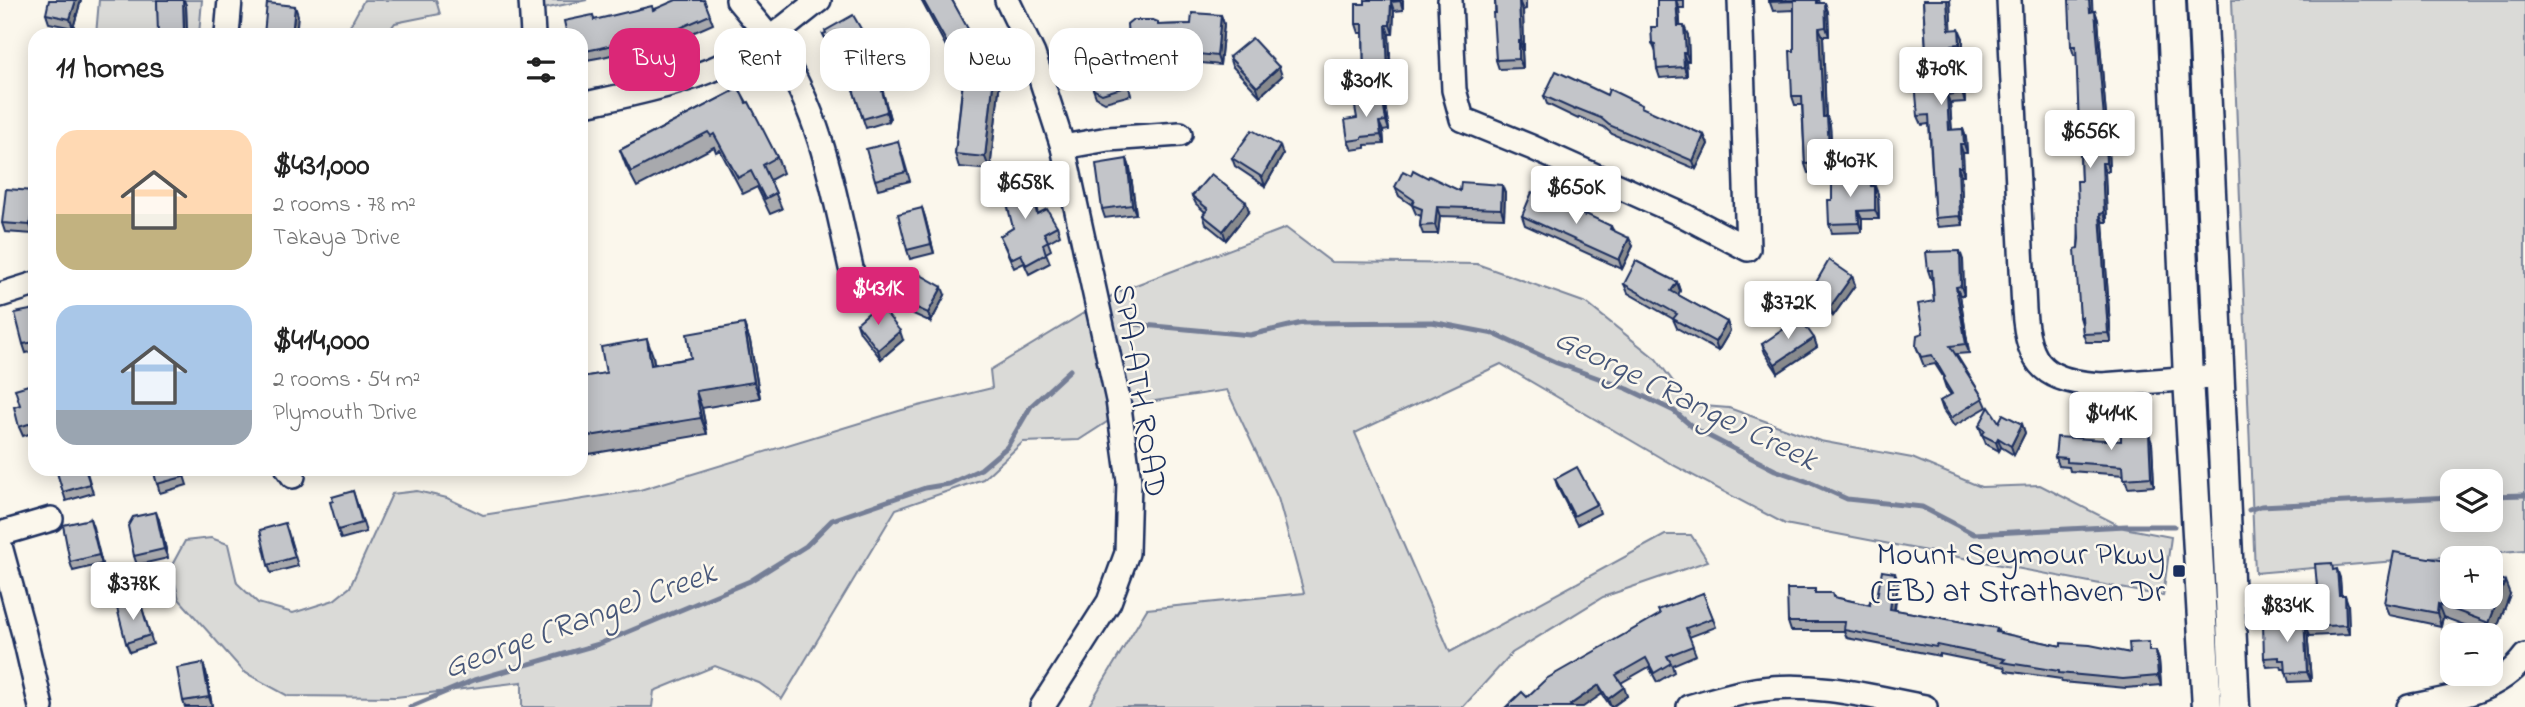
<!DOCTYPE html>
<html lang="en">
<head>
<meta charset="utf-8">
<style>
  :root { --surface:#fff; --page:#f2f2f2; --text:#222; --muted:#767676; --accent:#db2777 }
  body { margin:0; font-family:"Indie Flower",sans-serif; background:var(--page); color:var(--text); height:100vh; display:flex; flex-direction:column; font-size:26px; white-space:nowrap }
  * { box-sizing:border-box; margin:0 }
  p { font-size:23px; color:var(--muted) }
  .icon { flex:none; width:38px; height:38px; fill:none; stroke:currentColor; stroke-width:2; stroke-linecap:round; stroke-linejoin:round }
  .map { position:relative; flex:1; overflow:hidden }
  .drawer { position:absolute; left:28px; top:28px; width:560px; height:448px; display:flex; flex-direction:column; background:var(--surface); border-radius:21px; box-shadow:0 4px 18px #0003 }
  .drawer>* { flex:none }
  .top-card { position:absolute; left:609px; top:28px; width:665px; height:63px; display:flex; gap:14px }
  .buttons { position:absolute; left:2440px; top:469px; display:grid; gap:14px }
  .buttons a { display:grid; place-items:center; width:63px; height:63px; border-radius:14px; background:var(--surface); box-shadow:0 4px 18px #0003; font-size:35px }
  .price { position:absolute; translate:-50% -60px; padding:0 16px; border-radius:7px; background:#fff; color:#222; font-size:23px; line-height:46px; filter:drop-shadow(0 2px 4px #0008) }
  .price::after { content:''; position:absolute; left:50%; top:42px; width:21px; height:16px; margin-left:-10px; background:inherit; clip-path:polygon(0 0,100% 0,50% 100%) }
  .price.active { background:var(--accent); color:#fff }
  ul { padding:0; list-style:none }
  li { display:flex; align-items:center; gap:21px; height:175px; padding:0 28px }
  li span { display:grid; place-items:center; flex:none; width:196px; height:140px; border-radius:21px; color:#555 }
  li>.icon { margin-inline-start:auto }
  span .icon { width:84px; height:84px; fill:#fffc; stroke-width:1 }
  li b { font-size:30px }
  h2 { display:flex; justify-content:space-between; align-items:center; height:84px; padding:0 28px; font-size:30px }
  .chip { padding:0 24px; border-radius:21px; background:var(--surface); box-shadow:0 4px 18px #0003; font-size:24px; line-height:63px }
  .chip.active { background:var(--accent); color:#fff }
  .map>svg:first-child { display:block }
  .green { fill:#dadad7; stroke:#7a849a; stroke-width:2; fill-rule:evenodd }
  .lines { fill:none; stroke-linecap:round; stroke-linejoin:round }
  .stream { stroke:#747e96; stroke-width:5 }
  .minor-casing { stroke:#1b2f5e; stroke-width:28 }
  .major-casing { stroke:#1b2f5e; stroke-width:33 }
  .minor { stroke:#fbf7ec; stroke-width:23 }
  .major { stroke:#fbf7ec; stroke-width:28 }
  .wall { fill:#a8a9ad; stroke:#1b2f5e; stroke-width:2 }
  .shaded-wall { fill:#888a8d; stroke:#1b2f5e; stroke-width:2 }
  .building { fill:#c3c5c9; stroke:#1b2f5e; stroke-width:2 }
  .poi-dot { fill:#1b2f5e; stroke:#fbf7ec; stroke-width:2.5 }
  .labels { text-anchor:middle; stroke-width:5; stroke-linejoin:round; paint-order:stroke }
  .street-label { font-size:32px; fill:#1b2f5e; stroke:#fbf7ec }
  .poi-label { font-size:32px; fill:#1b2f5e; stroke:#fbf7ec; text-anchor:end }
  .water-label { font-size:33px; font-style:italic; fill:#47577a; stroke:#fbf7ec }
</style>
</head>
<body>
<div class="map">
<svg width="2525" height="707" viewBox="0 0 2525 707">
  <rect width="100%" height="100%" fill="#fbf7ec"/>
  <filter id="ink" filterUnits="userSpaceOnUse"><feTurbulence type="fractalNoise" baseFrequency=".0143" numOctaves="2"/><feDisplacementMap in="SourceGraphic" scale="14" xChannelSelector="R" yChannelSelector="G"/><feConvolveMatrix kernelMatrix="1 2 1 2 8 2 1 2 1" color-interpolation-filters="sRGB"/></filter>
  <g filter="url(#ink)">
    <g class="green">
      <polygon points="99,0 202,0 199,35 96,35"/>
      <polygon points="364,0 436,0 440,14 395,23 386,35 345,35"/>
      <polygon points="538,0 587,0 538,10"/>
      <path d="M2232,0H2525V550L2255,573ZM2452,481H2490V520H2452Z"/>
      <polygon points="1286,228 1331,262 1477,264 1586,303 1656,359 1691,405 1729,408 1820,441 1912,458 1981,487 2040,485 2124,528 2171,537 2163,596 1785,524 1673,465 1501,364 1355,433 1450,652 1665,535 1691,535 1708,561 1603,597 1512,653 1463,707 1088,707 1147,609 1304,593 1278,498 1227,390 1135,404 1079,440 1023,442 983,479 896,509 782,699 759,683 715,666 654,691 652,707 522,707 522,682 396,697 288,696 244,672 179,599 171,567 185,541 211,538 228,544 237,583 258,603 293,613 334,600 350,587 392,494 417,491 447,498 483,515 640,490 902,410 992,388 990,370 1120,291"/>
    </g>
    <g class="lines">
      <g class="stream">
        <polyline points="1133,324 1250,335 1302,323 1432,322 1494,334 1557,363 1628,389 1674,411 1695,429 1775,470 1809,482 1847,499 1922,507 1974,534 2126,526 2174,526"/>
        <polyline points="2490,496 2525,495"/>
        <polyline points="2249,510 2261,506 2452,497"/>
        <polyline points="410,707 474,680 599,644 750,581 806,546 832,520 925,488 949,484 981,469 1007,447 1031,406 1070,370"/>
      </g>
      <defs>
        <g id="minor">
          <polyline points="531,0 533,35"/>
          <path d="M738,0C751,16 766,32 778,50C822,116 834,193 851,268"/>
          <polyline points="1007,0 1033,54 1063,147 1118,400 1129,481 1127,553 1109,602 1042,707"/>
          <polyline points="1450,0 1454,90 1462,119 1531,147 1685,216 1748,249 1740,0"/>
          <path d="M2009,0L2024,310C2028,368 2046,381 2102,385L2220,376"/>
          <polyline points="227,35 230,0"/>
          <path d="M581,105C636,93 695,82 745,54C772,40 795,18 819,0"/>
          <polyline points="1063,147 1108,139 1180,134"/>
          <polyline points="0,295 35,284"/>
          <polyline points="288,469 293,476"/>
          <polyline points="0,534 51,519"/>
          <polyline points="0,546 24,634 41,707"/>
          <path d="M1689,707C1713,700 1738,692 1763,689C1817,682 1872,697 1925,707"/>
          <path d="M2409,707C2451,698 2498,693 2525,656"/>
        </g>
        <g id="major">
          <polyline points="2171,0 2188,378 2207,707"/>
          <polyline points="2202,0 2235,707"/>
        </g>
      </defs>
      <use href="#minor" class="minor-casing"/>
      <use href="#major" class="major-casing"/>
      <use href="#minor" class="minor"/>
      <use href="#major" class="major"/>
    </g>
    <g class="wall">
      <polygon points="81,0 73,28 49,23 46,14"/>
      <polygon points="157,0 186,5 187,35 159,35"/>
      <polygon points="704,0 713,24 683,37 603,57 581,61 581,35 595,20"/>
      <polygon points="921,0 952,0 978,51 971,55 1001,71 990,170 959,167 955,154 965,59 956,65"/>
      <polygon points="1365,0 1403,0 1403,10 1394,11 1393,34 1389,34 1391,81 1367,81 1364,72 1363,33 1359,33 1356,24 1365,4"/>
      <polygon points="1495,0 1526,0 1526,9 1523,10 1524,50 1522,50 1523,68 1499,69 1496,60"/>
      <polygon points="1657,0 1684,0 1684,8 1679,8 1680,26 1688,35 1689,61 1686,61 1687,76 1660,78 1657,69 1656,52 1652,43 1657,27"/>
      <polygon points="1769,0 1819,0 1820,3 1825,3 1828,12 1829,36 1823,36 1826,117 1827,117 1830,125 1833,171 1808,173 1805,164 1802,105 1795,105 1792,96 1794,51 1794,10 1773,11"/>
      <polygon points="1923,0 1950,0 1951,30 1963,38 1963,52 1955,53 1956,80 1960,79 1964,88 1965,102 1950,103 1952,130 1963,129 1966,138 1967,153 1963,153 1964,175 1961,175 1963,225 1938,227 1935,218 1929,124 1922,125 1918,116 1928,82"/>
      <polygon points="2092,0 2092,12 2095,11 2098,20 2107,128 2109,171 2105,172 2107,222 2103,222 2111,342 2086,342 2083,334 2082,324 2080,317 2078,248 2081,181 2077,55 2074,55 2071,46"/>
      <polygon points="1221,15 1224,24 1220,65 1173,60 1174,68 1159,68 1160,75 1127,79 1131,95 1105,102 1096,97 1093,89 1160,25 1191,24"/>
      <polygon points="823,34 868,41 871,50 841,67 827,43"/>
      <polygon points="1229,57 1282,76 1260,96 1232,66"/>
      <polygon points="852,86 882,88 890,119 889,121 866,128"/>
      <polygon points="739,88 777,157 783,173 770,180 782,209 770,214 757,187 743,194 720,150 716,152 714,147 637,187 626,166 620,150"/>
      <polygon points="1607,95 1704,135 1708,144 1696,169 1612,134 1604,127 1579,117 1578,119 1547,104 1544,96"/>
      <polygon points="1385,105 1389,130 1383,131 1384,144 1365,145 1365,148 1352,150 1348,141 1357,118"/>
      <polygon points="901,150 910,181 878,189 875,180"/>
      <polygon points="1283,155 1265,186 1235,166 1232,158"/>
      <polygon points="1127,159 1130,168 1136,214 1105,218 1102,209"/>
      <polygon points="1411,175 1428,178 1460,191 1505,193 1504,218 1440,216 1438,234 1423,234 1420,226 1421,216 1416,214 1412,205 1399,196 1395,187"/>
      <polygon points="1870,177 1878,194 1879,219 1862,219 1862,232 1832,233 1829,224 1832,200"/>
      <polygon points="1029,181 1038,214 1057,226 1060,235 1048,242 1051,250 1046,253 1050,263 1029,274 1024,263 1014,268 1000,236 1013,228"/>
      <polygon points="34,191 35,221 33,234 5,232 2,223"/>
      <polygon points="1192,196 1249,211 1226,240 1206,224 1203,215 1205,212 1196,204"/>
      <polygon points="922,208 925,217 934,253 910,259 907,250"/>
      <polygon points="1522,216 1585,216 1611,226 1613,230 1633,246 1622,269 1525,225"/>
      <polygon points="1963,260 1964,295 1960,295 1969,353 1956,354 1983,398 1987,407 1954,426 1943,410 1940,401 1951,395 1946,388 1943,379 1944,378 1935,364 1924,366 1916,346 1923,333 1934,301 1932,279 1931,279 1928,270"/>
      <polygon points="1852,276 1855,285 1833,316 1813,301 1810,293"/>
      <polygon points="1677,282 1680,291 1678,295 1727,322 1730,331 1718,351 1677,328 1673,319 1628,293 1624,284"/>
      <polygon points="945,295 931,322 900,308 897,299"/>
      <polygon points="35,309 35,351 26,353 23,344"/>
      <polygon points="857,323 903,340 881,359 860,332"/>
      <polygon points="744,324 750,341 760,398 702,408 707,434 589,454 583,435 581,436 581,377 606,373 653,356 654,364 691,358"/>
      <polygon points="1814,338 1817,347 1778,373 1765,353 1762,344"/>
      <polygon points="35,383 35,432 23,436 19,427 20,405"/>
      <polygon points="1999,422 2022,424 2025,433 2014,455 2001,447 1999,451 1986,444 1979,426"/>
      <polygon points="2152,443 2154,486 2128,488 2124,475 2070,471 2069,467 2058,466 2055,457"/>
      <polygon points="56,469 86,469 93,493 66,501"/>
      <polygon points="153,469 182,469 187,485 160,493"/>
      <polygon points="1555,479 1597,504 1600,513 1577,525 1558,488"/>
      <polygon points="353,491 366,532 341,539 338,530 333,501"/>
      <polygon points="90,519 102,564 73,571 70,562"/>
      <polygon points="159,520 168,558 137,565 134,556"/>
      <polygon points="288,532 298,566 271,573 268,565"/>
      <polygon points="2335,570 2340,578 2341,595 2348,604 2349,634 2309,636 2307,630 2311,681 2289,682 2285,669 2282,669 2281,666 2267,667 2264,658 2306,626 2317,586"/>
      <polygon points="1898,582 1895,610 1997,628 1999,633 2061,646 2130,653 2152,651 2159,660 2161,685 2126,688 2062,682 2061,679 2006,671 2004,667 1940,654 1940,656 1847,638 1844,631 1791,631 1788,622 1816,593 1832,593 1834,597 1870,605 1876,602"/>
      <polygon points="1703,593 1716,627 1689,637 1696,655 1672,665 1674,672 1657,682 1649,667 1621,683 1627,696 1612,707 1611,707 1602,694 1527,697"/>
      <polygon points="2510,594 2494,636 2443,617 2441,626 2389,615 2384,603"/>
      <polygon points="140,601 153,644 130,652 126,643"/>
      <polygon points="206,672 212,706 205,707 185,707 183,701"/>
    </g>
    <g class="shaded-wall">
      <polygon points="76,0 81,0 73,28 70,19"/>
      <polygon points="183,0 184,0 186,5 187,35 185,35 184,33"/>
      <polygon points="1400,0 1403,0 1403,10"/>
      <polygon points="1676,0 1679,8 1681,35 1678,26"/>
      <polygon points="1947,0 1950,0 1952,38 1949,30"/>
      <polygon points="2089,0 2092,0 2093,21 2090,12"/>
      <polygon points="1519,1 1523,10 1524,50 1521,41"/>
      <polygon points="1391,2 1394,11 1393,34 1390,25"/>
      <polygon points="1825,3 1828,12 1829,36 1826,27"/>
      <polygon points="295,6 298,15 296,35 292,35"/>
      <polygon points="2095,11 2098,20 2107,128 2109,171 2106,163"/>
      <polygon points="1221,15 1224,24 1220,65 1217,56"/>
      <polygon points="1386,25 1389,34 1391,81 1388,72"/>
      <polygon points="1684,26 1688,35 1689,61 1686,53"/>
      <polygon points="1819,28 1823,36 1826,126 1823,117"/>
      <polygon points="1959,29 1963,38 1963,52 1960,44"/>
      <polygon points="973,38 978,51 956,65 952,52"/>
      <polygon points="1519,41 1522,50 1523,68 1519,59"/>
      <polygon points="1952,45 1955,53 1957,89 1954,80"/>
      <polygon points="1170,51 1173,60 1174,68 1170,59"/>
      <polygon points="1683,53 1686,61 1687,76 1684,67"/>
      <polygon points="996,58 1001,71 990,170 985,157"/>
      <polygon points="1279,67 1282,76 1260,96 1257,87"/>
      <polygon points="879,79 890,119 889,121 886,112"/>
      <polygon points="1960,79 1964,88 1965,102 1962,93"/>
      <polygon points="1947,95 1950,103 1952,139 1949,130"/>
      <polygon points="1382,96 1385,105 1389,130 1386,121"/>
      <polygon points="1827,117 1830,125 1833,171 1830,162"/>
      <polygon points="1379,122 1383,131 1384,144 1381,135"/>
      <polygon points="1963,129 1966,138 1967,153 1964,144"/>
      <polygon points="1704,135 1708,144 1696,169 1693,161"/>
      <polygon points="1960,144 1963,153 1964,175 1961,167"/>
      <polygon points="1280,146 1283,155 1265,186 1262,177"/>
      <polygon points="1127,159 1130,168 1136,214 1132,205"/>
      <polygon points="2102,163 2105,172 2107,222 2104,213"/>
      <polygon points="1958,167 1961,175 1963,225 1960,216"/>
      <polygon points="1026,172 1029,181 1040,223 1037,214"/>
      <polygon points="1502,185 1505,193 1504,218 1501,209"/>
      <polygon points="1875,186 1878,194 1879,219 1875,210"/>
      <polygon points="34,191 35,221 33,234 30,225"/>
      <polygon points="1246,202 1249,211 1226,240 1223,231"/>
      <polygon points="1437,207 1440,216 1438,234 1435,225"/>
      <polygon points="922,208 925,217 934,253 931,244"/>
      <polygon points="1858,211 1862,219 1862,232 1859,223"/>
      <polygon points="2100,214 2103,222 2111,342 2108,333"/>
      <polygon points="1629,238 1633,246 1622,269 1619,260"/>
      <polygon points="1960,251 1963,260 1964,295 1961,286"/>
      <polygon points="1852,276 1855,285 1833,316 1830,307"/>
      <polygon points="1677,282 1680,291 1675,300 1671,291"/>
      <polygon points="942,287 945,295 931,322 928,313"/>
      <polygon points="1956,287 1960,295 1969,353 1966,344"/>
      <polygon points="1727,322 1730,331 1718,351 1715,342"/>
      <polygon points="744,324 750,341 760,398 754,382"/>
      <polygon points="900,331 903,340 881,359 878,350"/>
      <polygon points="1814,338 1817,347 1778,373 1775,364"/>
      <polygon points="647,339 653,356 657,382 651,365"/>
      <polygon points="696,391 702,408 707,434 701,418"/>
      <polygon points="2022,424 2025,433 2014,455 2011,446"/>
      <polygon points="2149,434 2152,443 2154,486 2151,477"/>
      <polygon points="1998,438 2001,447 1999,451 1996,442"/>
      <polygon points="156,512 159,520 168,558 164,549"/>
      <polygon points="90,519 93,527 102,564 99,555"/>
      <polygon points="2337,569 2340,578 2342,604 2339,595"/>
      <polygon points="1895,573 1898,582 1893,618 1890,609"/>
      <polygon points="2505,581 2510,594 2494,636 2489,623"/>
      <polygon points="2345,595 2348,604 2349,634 2346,625"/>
      <polygon points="2438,604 2443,617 2441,626 2437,613"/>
      <polygon points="2304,620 2307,629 2311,681 2307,672"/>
      <polygon points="2156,651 2159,660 2161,685 2158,676"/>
      <polygon points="203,663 206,672 212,706 209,697"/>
      <polygon points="1599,685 1602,694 1583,707 1571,707 1570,705"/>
      <polygon points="1624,687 1627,696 1611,707 1608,699"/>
    </g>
    <g class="building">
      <polygon points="49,0 76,0 70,19 46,14"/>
      <polygon points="157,0 183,0 184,33 158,34"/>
      <polygon points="676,0 704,0 710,15 680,28 600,48 581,52 581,35 567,35 564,21 593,15 594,20 652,6 653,10"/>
      <polygon points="923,0 952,0 973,38 952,52"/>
      <polygon points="1365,0 1400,0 1400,1 1391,2 1390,25 1386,25 1388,72 1364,72 1363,24 1356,24 1356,4 1365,4"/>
      <polygon points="1495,0 1523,0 1519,1 1521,41 1519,41 1519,59 1496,60 1493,13 1496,13"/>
      <polygon points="1657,0 1676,0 1678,26 1684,26 1686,53 1683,53 1684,67 1657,69 1655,44 1652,43 1651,27 1657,27"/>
      <polygon points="1769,0 1817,0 1817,3 1825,3 1826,27 1819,28 1823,117 1827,117 1830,162 1805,164 1802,96 1792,96 1790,51 1794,51 1794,1 1769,2"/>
      <polygon points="1923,0 1947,0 1949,30 1959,29 1960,44 1952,45 1954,80 1960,79 1962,93 1947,95 1949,130 1963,129 1964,144 1960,144 1961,167 1958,167 1960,216 1935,218 1929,115 1918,116 1915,83 1928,82"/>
      <polygon points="2069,0 2089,0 2090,12 2095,11 2104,119 2106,163 2102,163 2104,213 2100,214 2108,333 2083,334 2082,317 2080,317 2075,249 2078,248 2079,239 2077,181 2081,181 2076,46 2071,46"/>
      <polygon points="267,3 295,6 292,35 264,35"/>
      <polygon points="1192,13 1221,15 1217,56 1170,51 1170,59 1156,60 1156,66 1124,70 1128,86 1102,94 1093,89 1087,65 1115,55 1129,55 1127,24 1132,20 1153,20 1158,22 1158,25 1191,24"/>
      <polygon points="853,15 868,41 838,58 823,34 826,33 825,31"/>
      <polygon points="495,33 496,35 472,35"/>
      <polygon points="1252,38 1279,67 1257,87 1229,57"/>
      <polygon points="966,55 996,58 985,157 955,154"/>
      <polygon points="1556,71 1607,95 1609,89 1642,105 1641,107 1704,135 1693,161 1609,125 1601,118 1576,108 1575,110 1544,96"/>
      <polygon points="879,79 887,110 886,112 863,119 852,86"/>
      <polygon points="739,88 746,103 749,102 777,157 763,165 776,193 765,199 751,171 738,178 714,134 711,136 708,132 631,172 620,150"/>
      <polygon points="1382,96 1386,121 1379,122 1381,135 1362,137 1362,139 1348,141 1345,120 1357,118 1354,101"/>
      <polygon points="1252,130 1280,146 1262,177 1232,158"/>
      <polygon points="898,141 906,172 875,180 866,149"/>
      <polygon points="1127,159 1132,205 1102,209 1096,164"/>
      <polygon points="1413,170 1428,178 1429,176 1460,191 1461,182 1502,185 1501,209 1437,207 1435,225 1420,226 1422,209 1412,205 1414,200 1395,187 1403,171 1411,175"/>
      <polygon points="1026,172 1037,214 1047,209 1057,226 1044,233 1048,241 1043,244 1046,254 1026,265 1021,254 1011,259 1000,236 1013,228 1001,179"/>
      <polygon points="1211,174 1246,202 1223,231 1203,215 1208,209 1192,196"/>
      <polygon points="1870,177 1871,186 1875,186 1875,210 1858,211 1859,223 1829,224 1828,200 1832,200 1832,178"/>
      <polygon points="6,189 34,191 30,225 2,223"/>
      <polygon points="1532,192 1585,216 1586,214 1611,226 1610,229 1629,238 1619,260 1522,216"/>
      <polygon points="922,208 931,244 907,250 898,214"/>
      <polygon points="1960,251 1961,286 1956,287 1966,344 1950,346 1983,398 1951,418 1940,401 1952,394 1943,379 1945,377 1932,355 1921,357 1916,346 1917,335 1923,333 1918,304 1934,301 1932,270 1928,270 1926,252"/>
      <polygon points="1829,260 1852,276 1830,307 1810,293"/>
      <polygon points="1636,261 1677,282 1671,291 1727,322 1715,342 1673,319 1677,314 1624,284"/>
      <polygon points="912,270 942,287 928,313 897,299"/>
      <polygon points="879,304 900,331 878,350 857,323"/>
      <polygon points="35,309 35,342 23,344 15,313"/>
      <polygon points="1800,318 1814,338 1775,364 1762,344"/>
      <polygon points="744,324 754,382 696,391 701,418 583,437 581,424 581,377 606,373 601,347 647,339 651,365 691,358 687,334"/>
      <polygon points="35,383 35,422 19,427 14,407 20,405 15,389"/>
      <polygon points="1989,407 1999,422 2003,414 2022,424 2011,446 1998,438 1996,442 1982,435 1985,431 1979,426"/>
      <polygon points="2144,429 2149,434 2151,477 2124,479 2123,466 2067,462 2067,458 2055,457 2057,437 2121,441 2121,430"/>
      <polygon points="1577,467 1597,504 1574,516 1555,479"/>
      <polygon points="56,469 85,469 90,484 63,492"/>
      <polygon points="153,469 181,469 183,477 157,484"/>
      <polygon points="353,491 362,523 338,530 330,502 333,501 332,497"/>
      <polygon points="156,512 164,549 134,556 128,526 133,517"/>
      <polygon points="90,519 99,555 70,562 63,525"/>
      <polygon points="285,523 295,557 268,565 260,530"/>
      <polygon points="2394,552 2452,562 2452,597 2490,597 2490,575 2505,581 2489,623 2438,604 2437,613 2384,603"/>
      <polygon points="2332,563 2333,570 2337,569 2339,595 2345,595 2346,625 2306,627 2302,588 2317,586 2315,564"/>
      <polygon points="1882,571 1895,573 1890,609 1997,628 1996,632 2061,646 2061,643 2090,645 2130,653 2129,643 2149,642 2149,651 2156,651 2158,676 2123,679 2059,673 2059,671 2002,662 2005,659 1937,645 1936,647 1844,630 1845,622 1788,622 1787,589 1815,589 1815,593 1832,593 1833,597 1870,605 1870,601 1876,602"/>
      <polygon points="1703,593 1713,618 1686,628 1693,646 1667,656 1671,663 1654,673 1646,658 1616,675 1624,687 1608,699 1599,685 1570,705 1572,707 1506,707 1522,692 1527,697 1546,679 1660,614 1658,610"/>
      <polygon points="140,601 150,635 126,643 117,608"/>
      <polygon points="2304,620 2307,672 2286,673 2285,660 2279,660 2279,657 2264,658 2263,623"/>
      <polygon points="203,663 209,697 183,701 177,668"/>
    </g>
  </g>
  <rect class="poi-dot" x="2172" y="564" width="14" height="14" rx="3.5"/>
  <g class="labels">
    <g class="street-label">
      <text transform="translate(1141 390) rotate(81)" y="11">SPA-ATH ROAD</text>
    </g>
    <g class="poi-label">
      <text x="2165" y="564">Mount Seymour Pkwy<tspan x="2165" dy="37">(EB) at Strathaven Dr</tspan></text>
    </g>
    <g class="water-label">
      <text transform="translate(1687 397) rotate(26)" y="12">George (Range) Creek</text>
      <text transform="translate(579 618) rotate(-20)" y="12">George (Range) Creek</text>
    </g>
  </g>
</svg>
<div class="buttons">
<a><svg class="icon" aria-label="layers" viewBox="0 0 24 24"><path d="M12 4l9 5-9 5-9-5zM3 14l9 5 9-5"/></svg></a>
<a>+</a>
<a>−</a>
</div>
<b class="price" style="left:1941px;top:107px">$709K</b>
<b class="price" style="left:1366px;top:119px">$301K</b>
<b class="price" style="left:2090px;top:170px">$656K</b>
<b class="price" style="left:1850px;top:199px">$407K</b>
<b class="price" style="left:1025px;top:221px">$658K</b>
<b class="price" style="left:1576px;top:226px">$650K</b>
<b class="price active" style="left:878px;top:327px">$431K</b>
<b class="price" style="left:1788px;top:341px">$372K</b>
<b class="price" style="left:2111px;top:452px">$414K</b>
<b class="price" style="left:133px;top:622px">$378K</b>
<b class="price" style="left:2287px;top:644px">$834K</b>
<div class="top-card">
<a class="chip active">Buy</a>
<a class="chip">Rent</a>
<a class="chip">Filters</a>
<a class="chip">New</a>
<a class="chip">Apartment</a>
</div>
<section class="drawer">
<h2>11 homes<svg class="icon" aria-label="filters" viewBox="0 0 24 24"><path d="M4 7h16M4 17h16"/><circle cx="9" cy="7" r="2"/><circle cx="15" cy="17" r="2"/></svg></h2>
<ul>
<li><span style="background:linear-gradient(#ffd9b3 60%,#c2b280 0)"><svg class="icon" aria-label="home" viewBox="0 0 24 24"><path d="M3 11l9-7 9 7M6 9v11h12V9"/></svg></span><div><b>$431,000</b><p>2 rooms · 78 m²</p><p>Takaya Drive</p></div></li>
<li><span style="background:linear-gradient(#a9c7e8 75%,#9aa5b1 0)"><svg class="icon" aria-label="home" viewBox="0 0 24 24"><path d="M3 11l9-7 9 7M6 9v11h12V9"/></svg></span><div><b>$414,000</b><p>2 rooms · 54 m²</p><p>Plymouth Drive</p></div></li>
</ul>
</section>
</div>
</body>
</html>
